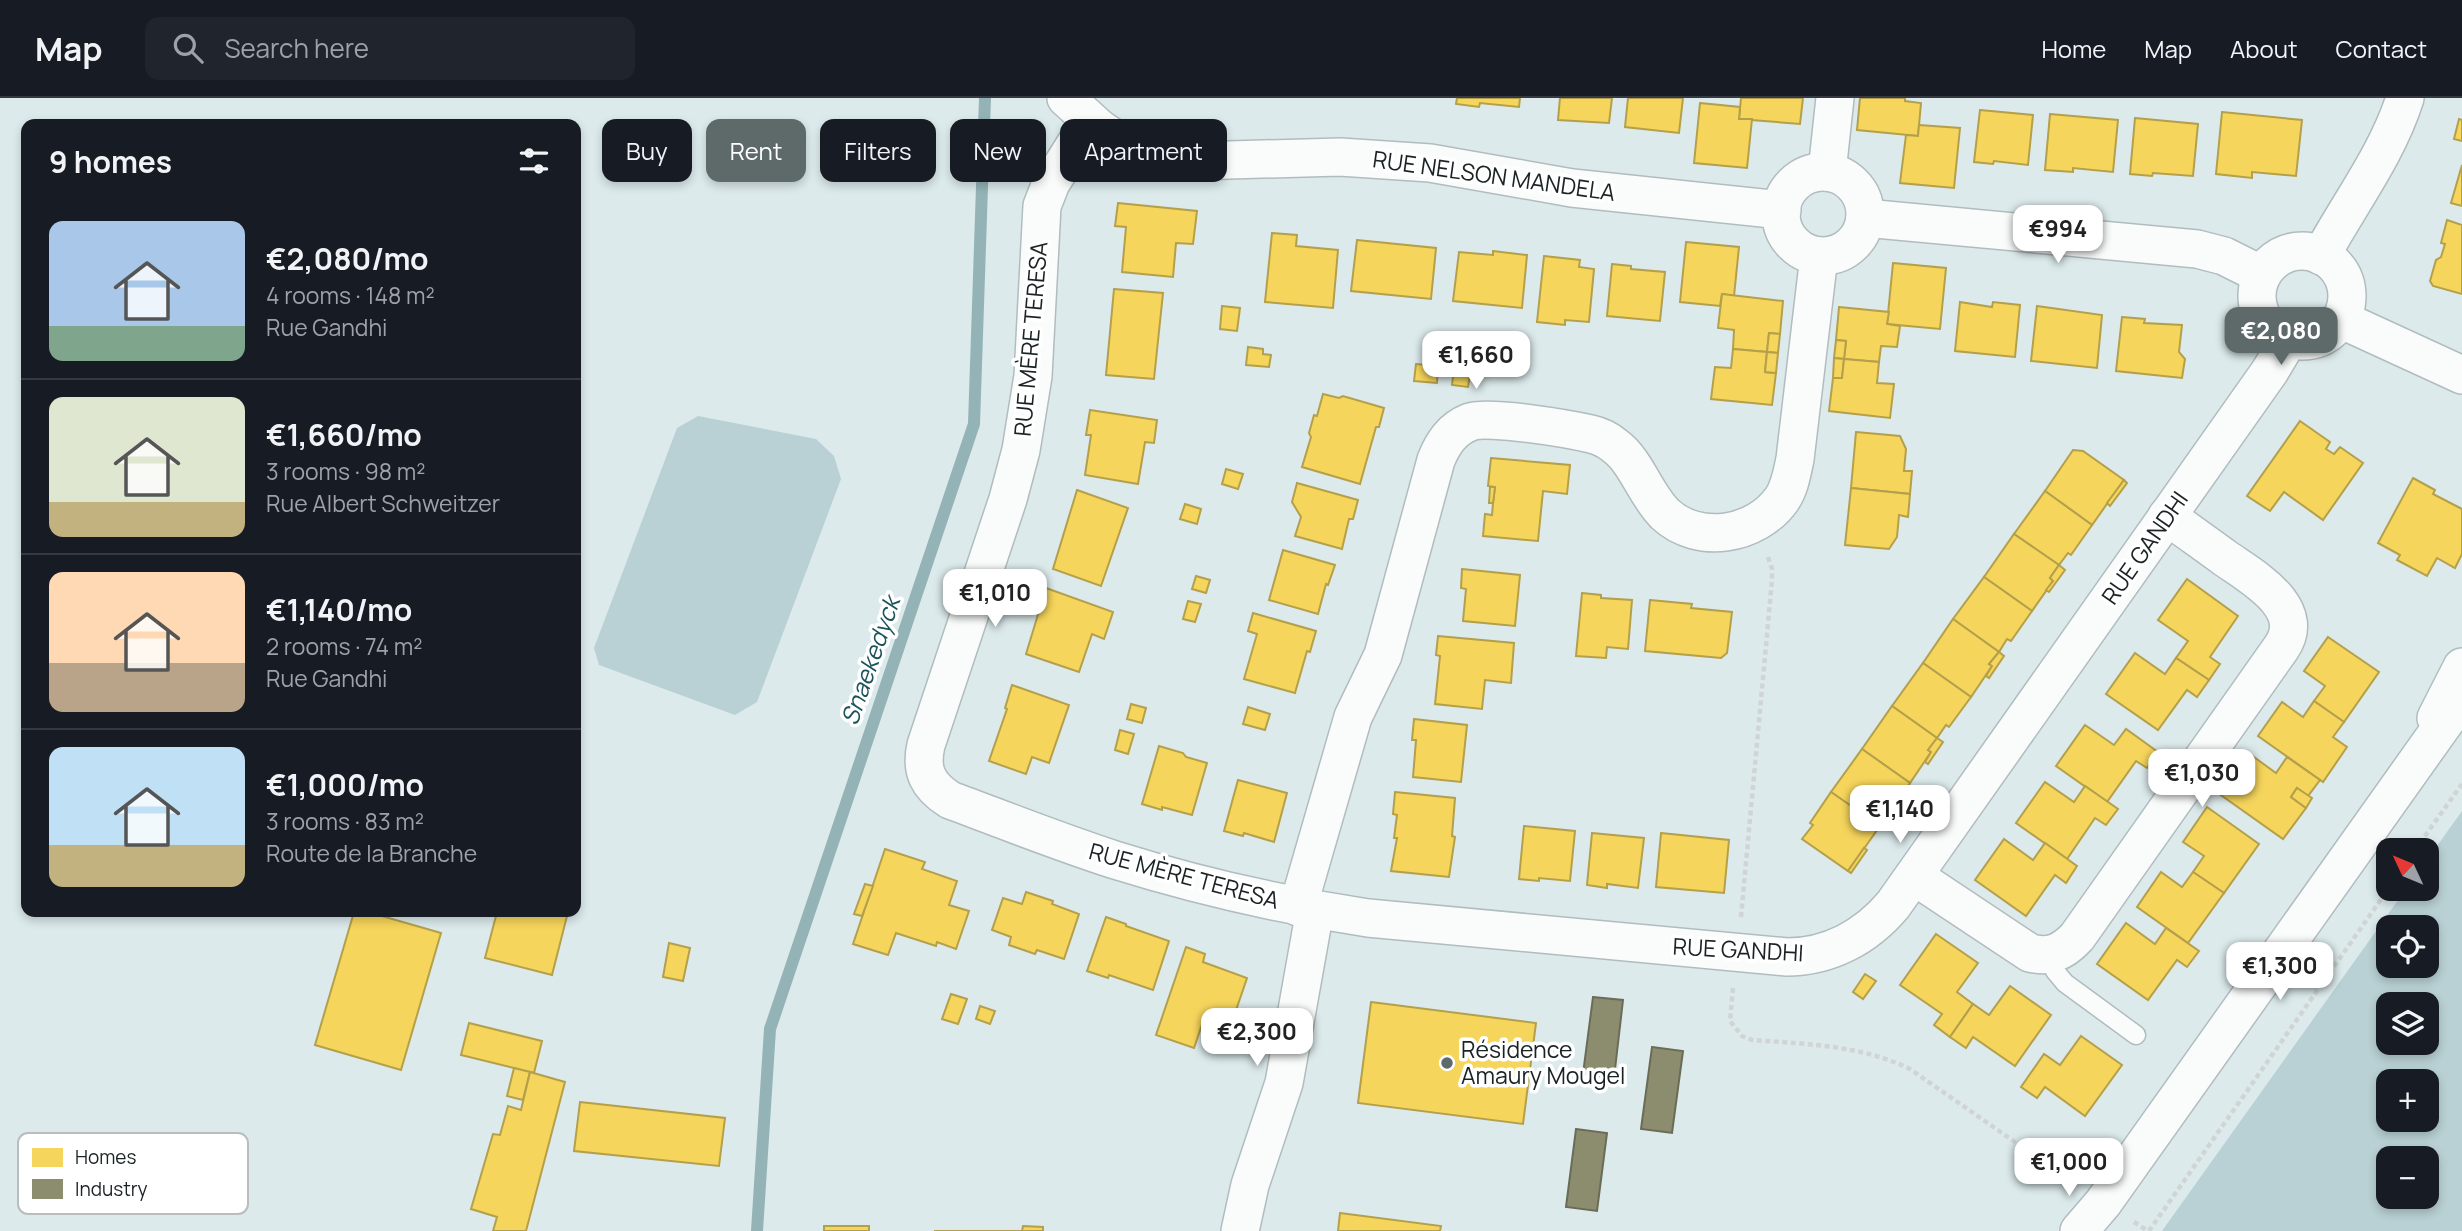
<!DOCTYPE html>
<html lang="en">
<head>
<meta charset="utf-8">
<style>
  :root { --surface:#171b24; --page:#20242c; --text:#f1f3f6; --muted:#9ea1a6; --line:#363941; --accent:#5e696a }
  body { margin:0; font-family:Manrope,sans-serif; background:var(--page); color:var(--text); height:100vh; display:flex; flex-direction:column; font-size:26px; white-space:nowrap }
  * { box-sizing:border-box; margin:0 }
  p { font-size:23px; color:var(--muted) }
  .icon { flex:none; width:38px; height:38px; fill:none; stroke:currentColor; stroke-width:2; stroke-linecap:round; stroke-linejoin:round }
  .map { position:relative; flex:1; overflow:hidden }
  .side { position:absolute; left:21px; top:21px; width:560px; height:798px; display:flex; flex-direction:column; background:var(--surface); border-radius:14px; box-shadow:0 4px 10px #0003 }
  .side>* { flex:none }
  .top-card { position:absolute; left:602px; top:21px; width:665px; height:63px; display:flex; gap:14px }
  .needle { width:46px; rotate:314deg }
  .fabs { position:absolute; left:2376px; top:740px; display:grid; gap:14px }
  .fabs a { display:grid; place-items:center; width:63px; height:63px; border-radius:14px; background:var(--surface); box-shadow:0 4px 10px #0003; font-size:35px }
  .price { position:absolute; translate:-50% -60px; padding:0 16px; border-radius:14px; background:#fff; color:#222; font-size:23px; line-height:46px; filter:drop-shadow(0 2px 4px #0008) }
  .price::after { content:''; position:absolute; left:50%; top:42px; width:21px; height:16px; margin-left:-10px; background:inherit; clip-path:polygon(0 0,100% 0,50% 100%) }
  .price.current { background:var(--accent); color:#fff }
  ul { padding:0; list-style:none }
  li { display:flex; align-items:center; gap:21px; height:175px; padding:0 28px }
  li+li { border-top:2px solid var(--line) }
  li span { display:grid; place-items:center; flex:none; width:196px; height:140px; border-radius:14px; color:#555 }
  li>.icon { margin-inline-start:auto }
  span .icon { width:84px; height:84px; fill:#fffc; stroke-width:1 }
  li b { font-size:30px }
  h2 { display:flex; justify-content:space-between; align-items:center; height:84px; padding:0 28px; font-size:30px }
  .tag { padding:0 24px; border-radius:14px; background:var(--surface); box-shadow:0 4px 10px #0003; font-size:24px; line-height:63px }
  .tag.current { background:var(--accent); color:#fff }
  header { display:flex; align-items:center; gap:42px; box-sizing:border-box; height:98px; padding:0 35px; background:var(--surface); border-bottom:2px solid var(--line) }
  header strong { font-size:33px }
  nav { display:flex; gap:38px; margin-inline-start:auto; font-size:24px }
  .search { width:490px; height:63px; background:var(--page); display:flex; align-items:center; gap:18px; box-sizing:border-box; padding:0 24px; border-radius:14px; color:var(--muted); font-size:26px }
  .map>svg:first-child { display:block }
  .green { fill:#b9d1d4; fill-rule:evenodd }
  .homes { fill:#f6d55c; stroke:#b4a04b; stroke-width:2 }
  .industry { fill:#8c8c6e; stroke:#6a6c58; stroke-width:2 }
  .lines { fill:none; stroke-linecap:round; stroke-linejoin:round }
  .stream { stroke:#93b3b7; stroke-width:12 }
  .service-casing { stroke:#b1bcbe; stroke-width:21 }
  .minor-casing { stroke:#b1bcbe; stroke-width:40 }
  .path { stroke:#d0d4d4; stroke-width:4.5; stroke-dasharray:5 3.5; stroke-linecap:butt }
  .service { stroke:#fafcfc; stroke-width:18 }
  .minor { stroke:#fafcfc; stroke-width:37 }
  .poi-dot { fill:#5e696a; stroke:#fff; stroke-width:2.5 }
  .labels { text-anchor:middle; stroke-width:7; stroke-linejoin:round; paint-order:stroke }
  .street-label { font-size:23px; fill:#1a2324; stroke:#fff }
  .poi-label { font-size:23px; fill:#1a2324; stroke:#fff; text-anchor:start }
  .water-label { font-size:24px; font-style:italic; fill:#1a5359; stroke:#fff }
  .key { fill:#fff; stroke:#babdbd; stroke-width:2 }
  .key-label { font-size:19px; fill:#1a2324 }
</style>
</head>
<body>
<header>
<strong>Map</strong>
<div class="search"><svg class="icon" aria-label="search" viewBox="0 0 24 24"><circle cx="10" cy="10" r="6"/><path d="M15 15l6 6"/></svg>Search here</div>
<nav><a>Home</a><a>Map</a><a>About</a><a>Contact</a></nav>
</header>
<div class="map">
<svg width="2462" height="1133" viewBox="0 0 2462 1133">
  <rect width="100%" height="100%" fill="#dceaec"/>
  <g class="green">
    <polygon points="698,318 816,341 834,358 841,381 757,604 735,617 599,567 594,550 677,330"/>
    <path d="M2462,713V1133H2162L2406,791H2427V762ZM2389,830H2427V868H2389ZM2389,906H2427V945H2389ZM2389,984H2427V1022H2389ZM2389,1060H2427V1099H2389Z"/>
  </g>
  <g class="homes">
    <polygon points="1457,0 1520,0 1519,9 1480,5 1479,9 1456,6"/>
    <polygon points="1560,0 1612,0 1609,25 1558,22"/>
    <polygon points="1628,0 1683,0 1679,35 1625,29"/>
    <polygon points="1741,0 1803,0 1800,26 1739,21"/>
    <polygon points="1860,0 1905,0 1905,3 1921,5 1918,38 1857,32"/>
    <polygon points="1700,5 1740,9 1739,21 1752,21 1747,70 1694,65"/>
    <polygon points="1980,12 2033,17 2028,67 1994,63 1993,66 1974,64"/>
    <polygon points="2222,14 2302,22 2296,78 2252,74 2252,80 2216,76"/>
    <polygon points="2050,16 2118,22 2113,74 2073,70 2073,74 2045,72"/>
    <polygon points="2135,20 2198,26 2193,78 2153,75 2152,78 2130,76"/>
    <polygon points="2459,21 2462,22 2462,43 2454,41"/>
    <polygon points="1919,27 1960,30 1954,90 1900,85 1906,37 1918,38"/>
    <polygon points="2462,67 2462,108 2451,105"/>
    <polygon points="1118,105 1197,113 1193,146 1176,145 1173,179 1122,174 1126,129 1115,128"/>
    <polygon points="2447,122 2462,127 2462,196 2433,188 2430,183 2436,162 2441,159 2445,146 2441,145"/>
    <polygon points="1272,135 1297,137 1296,148 1338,152 1333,210 1265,204"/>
    <polygon points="1357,142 1436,150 1431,201 1351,193"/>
    <polygon points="1686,144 1739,149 1734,198 1722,196 1720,208 1680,204"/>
    <polygon points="1493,153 1527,157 1522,210 1453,203 1459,154 1493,157"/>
    <polygon points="1544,158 1580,162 1579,169 1594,171 1589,224 1565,222 1565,227 1537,224"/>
    <polygon points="1893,165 1946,170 1940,231 1887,226"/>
    <polygon points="1612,166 1631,168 1631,171 1665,174 1660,223 1607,218"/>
    <polygon points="1114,191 1163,195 1154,281 1106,277"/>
    <polygon points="1722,196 1783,203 1780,236 1769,235 1767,254 1733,251 1734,232 1718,230"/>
    <polygon points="1960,204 1992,209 1993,204 2020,207 2015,259 1955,253"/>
    <polygon points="1222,208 1240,210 1237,233 1220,231"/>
    <polygon points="2037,208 2102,217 2097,270 2031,263"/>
    <polygon points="1839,209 1889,214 1887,226 1900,228 1897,249 1881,248 1879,264 1844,261 1846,243 1836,242"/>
    <polygon points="2122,219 2145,221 2144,225 2182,227 2179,254 2185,261 2182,280 2116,273"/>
    <polygon points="1769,235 1780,236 1778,255 1767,254"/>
    <polygon points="1836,242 1846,243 1844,261 1834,260"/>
    <polygon points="1248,249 1263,251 1263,256 1271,257 1269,269 1246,267"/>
    <polygon points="1733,251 1767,254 1765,274 1776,275 1772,307 1711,301 1715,269 1731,270"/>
    <polygon points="1767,254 1778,255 1776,275 1765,274"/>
    <polygon points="1834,260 1844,261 1842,280 1833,280"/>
    <polygon points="1844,261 1879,264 1877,285 1894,286 1890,320 1829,313 1833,280 1842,280"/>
    <polygon points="1416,266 1438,268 1437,285 1414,283"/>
    <polygon points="1454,270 1471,272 1468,289 1452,287"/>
    <polygon points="1323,296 1339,300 1343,298 1384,310 1379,329 1376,329 1360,386 1302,369 1311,339 1309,335 1314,317 1317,318"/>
    <polygon points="1090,312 1157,322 1154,345 1145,344 1138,386 1085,377 1091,337 1086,337"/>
    <polygon points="2300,323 2330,344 2326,351 2334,356 2340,349 2363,365 2323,422 2284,394 2270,413 2247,398"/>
    <polygon points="1856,334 1900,338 1906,351 1904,373 1912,373 1910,396 1851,390"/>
    <polygon points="2073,352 2083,353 2124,382 2092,427 2045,393"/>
    <polygon points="1491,360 1570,367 1567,396 1543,393 1538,443 1483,438 1485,416 1492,417 1493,405 1495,389 1488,388"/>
    <polygon points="1226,371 1243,376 1238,391 1222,386"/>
    <polygon points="2413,380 2435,392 2433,396 2462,411 2462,456 2455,470 2437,460 2427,478 2397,462 2400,457 2378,445"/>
    <polygon points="2124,382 2127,385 2110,408 2107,405"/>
    <polygon points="1297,385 1358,402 1353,421 1349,421 1342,451 1295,438 1301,419 1292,404"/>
    <polygon points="1490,389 1495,389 1493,405 1489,405"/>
    <polygon points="1851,390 1910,396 1908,419 1899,417 1897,439 1889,451 1845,447"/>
    <polygon points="1077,392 1128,410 1101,488 1053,471"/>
    <polygon points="2045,393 2092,427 2071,457 2068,455 2059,467 2014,436"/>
    <polygon points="1185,406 1201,411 1197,426 1180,421"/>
    <polygon points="2014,436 2059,467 2050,480 2053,483 2032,513 1984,479"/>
    <polygon points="1283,452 1335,467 1328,487 1326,486 1318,516 1269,502"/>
    <polygon points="2059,467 2065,472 2049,494 2046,492 2053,483 2050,480"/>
    <polygon points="1462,471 1520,477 1515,528 1463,523 1466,491 1461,490"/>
    <polygon points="1196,478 1210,482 1206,495 1192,491"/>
    <polygon points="1984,479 2032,513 2011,543 2007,541 1999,554 1953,521"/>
    <polygon points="2187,481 2238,518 2210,559 2220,566 2209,582 2176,560 2188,543 2158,522"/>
    <polygon points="1046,490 1113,514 1104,541 1092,536 1079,574 1026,556"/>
    <polygon points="1582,495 1601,497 1601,500 1632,502 1628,551 1607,549 1606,560 1576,558"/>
    <polygon points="1650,502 1692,506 1691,510 1732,514 1727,555 1721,560 1645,553"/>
    <polygon points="1188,503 1201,506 1195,524 1183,521"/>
    <polygon points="1253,515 1316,533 1310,554 1307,553 1295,595 1244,581 1257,536 1248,533"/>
    <polygon points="1953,521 1999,554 1989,566 1992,568 1971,599 1923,565"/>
    <polygon points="1438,538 1514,545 1511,585 1485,582 1482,611 1435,606 1440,558 1436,557"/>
    <polygon points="2328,539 2379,574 2344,624 2314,603 2325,588 2304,573"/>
    <polygon points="1999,554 2004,558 1989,580 1986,578 1992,568 1989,566"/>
    <polygon points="2135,555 2165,576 2176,560 2209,582 2197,599 2187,592 2158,632 2106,596"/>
    <polygon points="1923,565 1971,599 1949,629 1946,627 1937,640 1892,608"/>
    <polygon points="1012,587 1069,607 1049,665 1032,659 1026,676 989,663 1007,611 1005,610"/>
    <polygon points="2314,603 2344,624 2333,639 2347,649 2323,684 2258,638 2282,604 2303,619"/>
    <polygon points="1131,606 1146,610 1142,625 1127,621"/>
    <polygon points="1892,608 1937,640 1928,652 1931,654 1910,685 1862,651"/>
    <polygon points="1248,609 1270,616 1265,632 1243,626"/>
    <polygon points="1414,621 1467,627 1461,684 1413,679 1416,642 1412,642"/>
    <polygon points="2085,627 2114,647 2126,631 2158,654 2147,670 2136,663 2107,704 2056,668"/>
    <polygon points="1120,632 1134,636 1128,656 1115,652"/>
    <polygon points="1937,640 1943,644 1928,666 1925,664 1931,654 1928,652"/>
    <polygon points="1159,648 1183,655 1186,659 1207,665 1192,717 1162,709 1162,712 1142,706"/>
    <polygon points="1862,651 1910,685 1888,715 1885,713 1876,726 1831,694"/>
    <polygon points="2247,654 2276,675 2287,659 2320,682 2308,698 2297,690 2291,699 2306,710 2283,741 2218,695"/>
    <polygon points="1238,682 1287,695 1274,744 1244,735 1243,738 1224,733"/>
    <polygon points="2045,684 2074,704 2085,688 2118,711 2106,727 2095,720 2067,761 2016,725"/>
    <polygon points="2297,690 2312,700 2306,710 2291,699"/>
    <polygon points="1395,694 1455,700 1452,738 1455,739 1449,779 1391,773 1397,740 1394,740 1397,717 1393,716"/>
    <polygon points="1831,694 1880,728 1848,773 1802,741 1813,727 1810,725"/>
    <polygon points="2207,709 2259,746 2224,795 2193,774 2204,758 2183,744"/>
    <polygon points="1524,728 1575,733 1570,783 1539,780 1539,783 1519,781"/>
    <polygon points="1592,735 1644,740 1638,790 1607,786 1607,790 1587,787"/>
    <polygon points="1661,735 1729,742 1724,795 1656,789"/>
    <polygon points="2004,741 2033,762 2045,745 2077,768 2066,785 2055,777 2026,818 1975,782"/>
    <polygon points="1864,750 1867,752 1851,775 1848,773"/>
    <polygon points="885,751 925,764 922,771 957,783 949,807 969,813 956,851 937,844 936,848 896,835 888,857 853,846"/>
    <polygon points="2161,774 2182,789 2193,774 2224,795 2188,845 2137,809"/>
    <polygon points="865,786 873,788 862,818 854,816"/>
    <polygon points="1026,794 1053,803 1052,806 1079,816 1064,861 1037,852 1035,856 1009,847 1011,839 992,832 1003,800 1022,806"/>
    <polygon points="354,814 368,814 441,835 401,972 315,947"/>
    <polygon points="497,814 568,814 552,877 485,860"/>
    <polygon points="1106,819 1126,826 1126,828 1169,843 1153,892 1109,877 1108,880 1087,873"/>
    <polygon points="2126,825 2155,846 2166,830 2199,853 2187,869 2177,862 2148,902 2097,866"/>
    <polygon points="1936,836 1978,865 1957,894 1973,906 1950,939 1934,927 1942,916 1900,887"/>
    <polygon points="669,845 690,850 683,883 663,879"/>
    <polygon points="1186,849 1205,856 1203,864 1247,880 1232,924 1206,915 1194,950 1156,937"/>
    <polygon points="1865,876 1876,883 1863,901 1853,894"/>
    <polygon points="2010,888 2051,917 2015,968 1973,939 1966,950 1950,939 1973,906 1989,917"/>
    <polygon points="951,896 967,901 958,926 942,921"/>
    <polygon points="1371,904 1536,925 1523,1026 1358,1005"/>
    <polygon points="980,908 995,913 990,926 976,921"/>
    <polygon points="469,925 542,943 534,975 461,957"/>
    <polygon points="2081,938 2122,967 2085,1018 2045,989 2037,1000 2021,989 2044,956 2060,967"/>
    <polygon points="514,970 530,974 523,1002 507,998"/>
    <polygon points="530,974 565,984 526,1133 493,1133 497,1119 471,1111 493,1036 500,1037 508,1008 521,1012"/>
    <polygon points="580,1004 725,1020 719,1068 574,1053"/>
    <polygon points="1340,1115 1441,1128 1440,1133 1338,1133"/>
    <rect x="824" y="1128" width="45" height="5"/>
    <polygon points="1023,1128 1043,1129 1043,1133 934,1133 1022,1133"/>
  </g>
  <g class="industry">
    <polygon points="1593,899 1623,902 1614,980 1583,976"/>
    <polygon points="1652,949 1683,953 1672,1035 1641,1031"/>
    <polygon points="1576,1031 1607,1035 1597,1113 1566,1109"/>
  </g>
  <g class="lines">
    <polyline class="stream" points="757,1133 770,931 974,326 985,0"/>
    <defs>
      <polyline id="service" points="2049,857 2055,873 2065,885 2136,937"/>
      <g id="minor">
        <polyline points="1066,0 1099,30 1121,45 1134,52 1162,60 1194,63 1340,59 1430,65 1572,90 1782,112"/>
        <path d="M1090,23L1051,85L1042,108L1033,278L1021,352L1008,401L926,647C920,673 928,688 950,702C1004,722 1059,744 1115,762C1198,788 1282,807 1368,820L1787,859C1829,859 1866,839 1893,807L2270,273L2289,241"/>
        <polyline points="1827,74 1835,0"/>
        <circle cx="1823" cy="116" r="42"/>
        <polyline points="1865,120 2197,151 2224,158 2262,177"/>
        <circle cx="2302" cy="198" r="45"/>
        <path d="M2321,158C2349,106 2387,57 2405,0"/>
        <polyline points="2340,221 2462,277"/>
        <polyline points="2436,620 2462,569"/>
        <path d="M1914,778L2030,855C2050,860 2063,854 2077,839L2281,550C2309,510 2252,479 2225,460C2206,446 2186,432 2167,418"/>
        <path d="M1298,809L1353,619L1383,557L1436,362C1443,345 1452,331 1470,324C1488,317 1569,331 1591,336C1600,338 1608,342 1615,348C1636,363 1645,396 1665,416C1698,447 1756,438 1782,401C1790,389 1792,375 1795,361L1819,158"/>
        <polyline points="1240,1133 1250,1087 1284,985 1315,812"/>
        <polyline points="2079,1133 2103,1105 2462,600"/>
      </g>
    </defs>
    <use href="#service" class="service-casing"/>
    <use href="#minor" class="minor-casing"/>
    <g class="path">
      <polyline points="2415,752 2462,686"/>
      <polyline points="1741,819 1772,482 1772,471 1768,459"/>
      <path d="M1733,890L1730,923L1742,938L1752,942C1805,946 1861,947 1910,971L2071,1083"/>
      <polyline points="2134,1124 2148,1133"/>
      <polyline points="2149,1133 2389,790"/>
    </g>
    <use href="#service" class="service"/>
    <use href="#minor" class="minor"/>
  </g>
  <circle class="poi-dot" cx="1447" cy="965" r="7"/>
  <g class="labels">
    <g class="street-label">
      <text transform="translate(1494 78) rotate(8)" y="8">RUE NELSON MANDELA</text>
      <text transform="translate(1031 241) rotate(-85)" y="8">RUE MÈRE TERESA</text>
      <text transform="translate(2145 450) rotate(-55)" y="8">RUE GANDHI</text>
      <text transform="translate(1184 778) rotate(15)" y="8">RUE MÈRE TERESA</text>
      <text transform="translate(1738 852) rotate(3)" y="8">RUE GANDHI</text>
    </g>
    <g class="poi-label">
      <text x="1461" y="960">Résidence<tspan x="1461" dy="26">Amaury Mougel</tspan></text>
    </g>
    <g class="water-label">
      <text transform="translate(871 563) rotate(-71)" y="8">Snaekedyck</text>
    </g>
  </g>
  <rect x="18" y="1035" width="230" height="81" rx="10" class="key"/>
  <rect x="32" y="1050" width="31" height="19" fill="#f6d55c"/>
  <rect x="32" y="1081" width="31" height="20" fill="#8c8c6e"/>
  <g class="key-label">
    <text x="75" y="1066">Homes</text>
    <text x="75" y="1098">Industry</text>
  </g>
</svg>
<div class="fabs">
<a><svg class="needle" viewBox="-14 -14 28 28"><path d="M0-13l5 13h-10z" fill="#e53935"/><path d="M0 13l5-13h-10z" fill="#9ea1a6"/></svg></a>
<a><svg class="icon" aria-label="locate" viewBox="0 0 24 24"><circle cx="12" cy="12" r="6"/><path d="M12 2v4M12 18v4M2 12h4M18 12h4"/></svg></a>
<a><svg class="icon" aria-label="layers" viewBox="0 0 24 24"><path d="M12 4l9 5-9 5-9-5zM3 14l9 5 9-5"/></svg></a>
<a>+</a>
<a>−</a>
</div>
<b class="price" style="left:2058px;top:167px">€994</b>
<b class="price current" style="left:2281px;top:269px">€2,080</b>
<b class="price" style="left:1476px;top:293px">€1,660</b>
<b class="price" style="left:995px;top:531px">€1,010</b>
<b class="price" style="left:2202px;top:711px">€1,030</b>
<b class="price" style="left:1900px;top:747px">€1,140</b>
<b class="price" style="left:2280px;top:904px">€1,300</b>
<b class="price" style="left:1257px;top:970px">€2,300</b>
<b class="price" style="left:2069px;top:1100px">€1,000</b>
<div class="top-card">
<a class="tag">Buy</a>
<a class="tag current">Rent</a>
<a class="tag">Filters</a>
<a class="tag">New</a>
<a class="tag">Apartment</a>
</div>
<section class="side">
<h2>9 homes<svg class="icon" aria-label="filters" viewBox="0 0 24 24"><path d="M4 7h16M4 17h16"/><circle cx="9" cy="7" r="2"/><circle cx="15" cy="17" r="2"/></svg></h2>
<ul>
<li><span style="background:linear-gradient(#a9c7e8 75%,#7fa58c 0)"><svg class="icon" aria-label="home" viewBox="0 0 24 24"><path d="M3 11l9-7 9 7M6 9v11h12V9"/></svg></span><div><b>€2,080/mo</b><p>4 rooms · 148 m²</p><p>Rue Gandhi</p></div></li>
<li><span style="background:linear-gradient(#dfe7d0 75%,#c2b280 0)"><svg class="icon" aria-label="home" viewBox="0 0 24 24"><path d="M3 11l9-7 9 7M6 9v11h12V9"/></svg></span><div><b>€1,660/mo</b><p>3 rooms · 98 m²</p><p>Rue Albert Schweitzer</p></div></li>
<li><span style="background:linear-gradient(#ffd9b3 65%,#b9a48a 0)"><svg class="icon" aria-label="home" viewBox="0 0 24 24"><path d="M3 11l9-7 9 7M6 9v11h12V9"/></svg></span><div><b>€1,140/mo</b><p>2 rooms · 74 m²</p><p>Rue Gandhi</p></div></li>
<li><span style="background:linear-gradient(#bfe0f5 70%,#c2b280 0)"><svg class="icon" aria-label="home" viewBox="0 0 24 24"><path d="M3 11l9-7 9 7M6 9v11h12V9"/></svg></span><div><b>€1,000/mo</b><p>3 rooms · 83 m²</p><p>Route de la Branche</p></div></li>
</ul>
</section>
</div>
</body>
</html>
